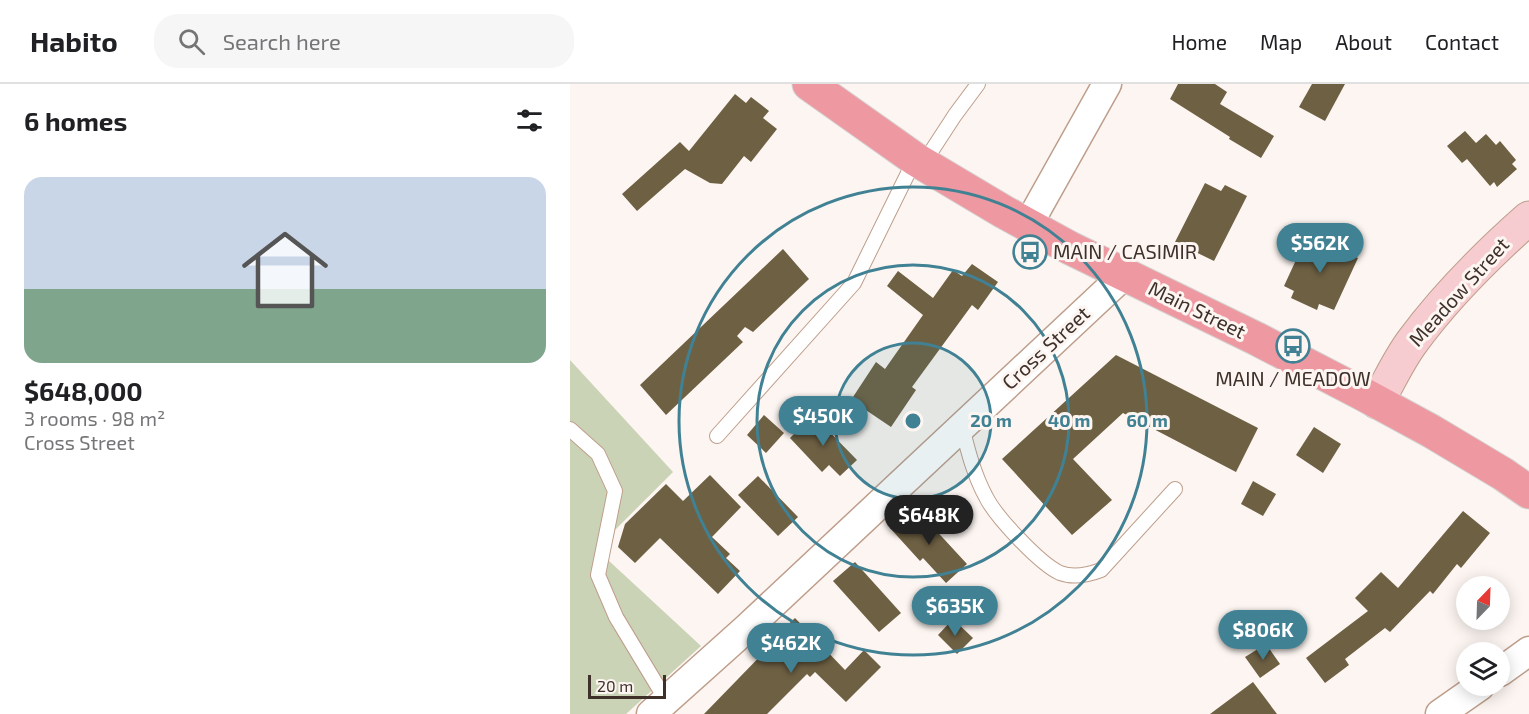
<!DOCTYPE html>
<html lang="en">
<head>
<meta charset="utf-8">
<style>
  :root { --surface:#fff; --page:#f6f6f6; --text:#202124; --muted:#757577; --line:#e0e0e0; --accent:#418194 }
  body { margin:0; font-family:"Exo 2",sans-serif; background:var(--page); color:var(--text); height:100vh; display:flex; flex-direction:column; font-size:22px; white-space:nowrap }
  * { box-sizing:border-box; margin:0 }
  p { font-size:20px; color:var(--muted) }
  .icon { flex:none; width:33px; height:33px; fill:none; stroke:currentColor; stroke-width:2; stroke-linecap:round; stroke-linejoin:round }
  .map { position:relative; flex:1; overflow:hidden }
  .panel { display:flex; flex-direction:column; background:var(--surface); width:570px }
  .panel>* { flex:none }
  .needle { width:39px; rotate:23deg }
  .tools { position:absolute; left:886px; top:492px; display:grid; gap:12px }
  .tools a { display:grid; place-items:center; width:54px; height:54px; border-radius:50%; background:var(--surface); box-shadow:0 3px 15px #0003; font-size:30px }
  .scale { position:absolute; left:18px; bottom:15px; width:78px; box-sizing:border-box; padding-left:6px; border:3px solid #3f312a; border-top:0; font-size:16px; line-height:21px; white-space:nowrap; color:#3f312a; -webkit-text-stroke:4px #fcf5f1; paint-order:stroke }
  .price { position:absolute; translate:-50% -51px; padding:0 14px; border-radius:21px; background:var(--accent); color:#fff; font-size:20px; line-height:39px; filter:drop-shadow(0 2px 3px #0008) }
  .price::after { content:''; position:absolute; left:50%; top:36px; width:18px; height:14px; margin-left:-9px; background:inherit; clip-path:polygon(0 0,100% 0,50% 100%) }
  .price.selected { background:#222; color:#fff }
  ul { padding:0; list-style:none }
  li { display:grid; align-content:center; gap:12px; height:318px; padding:0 24px }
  li span { display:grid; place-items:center; height:186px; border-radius:18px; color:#555 }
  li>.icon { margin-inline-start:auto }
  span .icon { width:108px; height:108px; fill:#fffc; stroke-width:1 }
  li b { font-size:26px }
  h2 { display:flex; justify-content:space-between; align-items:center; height:72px; padding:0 24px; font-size:26px }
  header { display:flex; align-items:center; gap:36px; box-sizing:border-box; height:84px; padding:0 30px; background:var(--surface); border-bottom:2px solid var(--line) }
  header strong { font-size:28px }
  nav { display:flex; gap:33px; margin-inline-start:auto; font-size:21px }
  .search { width:420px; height:54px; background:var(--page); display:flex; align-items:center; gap:15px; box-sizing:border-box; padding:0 21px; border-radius:24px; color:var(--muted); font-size:22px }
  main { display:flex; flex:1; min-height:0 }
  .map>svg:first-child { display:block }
  .green { fill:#cbd3b6 }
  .building { fill:#6e6043 }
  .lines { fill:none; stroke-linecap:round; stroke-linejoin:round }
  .lane-casing { stroke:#be9e8b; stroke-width:16 }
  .street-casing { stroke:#be9e8b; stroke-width:31 }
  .secondary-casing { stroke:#be9e8b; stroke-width:35 }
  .primary-casing { stroke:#d5d2d0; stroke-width:35 }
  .lane { stroke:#fff; stroke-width:14 }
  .street { stroke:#fff; stroke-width:28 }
  .secondary { stroke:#f7ccd0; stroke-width:33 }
  .primary { stroke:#ee99a1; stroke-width:33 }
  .ring { fill:none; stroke:#418194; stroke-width:3 }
  .labels { text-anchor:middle; stroke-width:6; stroke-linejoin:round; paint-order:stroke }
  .poi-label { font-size:20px; fill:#3f312a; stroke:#fcf5f1; text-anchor:start }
  .street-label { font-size:20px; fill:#3f312a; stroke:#fcf5f1 }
  .centre { fill:#418194; stroke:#fcf5f1; stroke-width:3 }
  .ring-label { font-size:18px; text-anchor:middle; font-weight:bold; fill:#418194; stroke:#fcf5f1; stroke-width:6; stroke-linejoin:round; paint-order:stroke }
</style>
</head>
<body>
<header>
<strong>Habito</strong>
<div class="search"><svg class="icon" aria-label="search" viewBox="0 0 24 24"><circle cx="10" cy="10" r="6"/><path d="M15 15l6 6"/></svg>Search here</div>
<nav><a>Home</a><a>Map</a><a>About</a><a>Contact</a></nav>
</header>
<main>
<section class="panel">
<h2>6 homes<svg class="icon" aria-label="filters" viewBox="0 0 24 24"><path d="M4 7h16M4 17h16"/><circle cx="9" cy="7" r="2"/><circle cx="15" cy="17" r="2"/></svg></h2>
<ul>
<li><span style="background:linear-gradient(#c9d6e8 60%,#7fa58c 0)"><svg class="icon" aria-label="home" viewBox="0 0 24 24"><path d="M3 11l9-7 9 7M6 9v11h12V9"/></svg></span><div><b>$648,000</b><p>3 rooms · 98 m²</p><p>Cross Street</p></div></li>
</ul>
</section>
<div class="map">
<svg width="959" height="630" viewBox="0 0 959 630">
  <rect width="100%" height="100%" fill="#fcf5f1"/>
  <polygon class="green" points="0,276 103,388 45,446 38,476 131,562 56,630 0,630"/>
  <g class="building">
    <polygon points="608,0 645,0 657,8 650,20 704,52 691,74 659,55 660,53 600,15"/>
    <polygon points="742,0 775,0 755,37 729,23"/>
    <polygon points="165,10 176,19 181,13 199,27 193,34 207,45 181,78 174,72 152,100 140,99 115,85 67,127 52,110 110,58 119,67"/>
    <polygon points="895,47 906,59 916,50 926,61 930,57 946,76 942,80 947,85 927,103 924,98 920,102 897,75 892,79 877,62"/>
    <polygon points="635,99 651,107 655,101 677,112 644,177 605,158"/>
    <polygon points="738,150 788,174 764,226 749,220 747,226 721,214 724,207 714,202"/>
    <polygon points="213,165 239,195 183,248 175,243 167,252 173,258 96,331 70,301"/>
    <polygon points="402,180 428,198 408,226 402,221 342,303 346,306 321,343 281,316 306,278 315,285 353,231 317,202 328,187 363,214 383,186 392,192"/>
    <polygon points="546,271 688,344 666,388 553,329 503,375 542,416 502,451 432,375"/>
    <polygon points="194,331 214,349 196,369 177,351"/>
    <polygon points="243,331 287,376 270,392 259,381 252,388 220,354"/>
    <polygon points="744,343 771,360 753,389 726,371"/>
    <polygon points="140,391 171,423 142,453 160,470 156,474 170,487 148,510 90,454 65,479 48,463 55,440 96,400 113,417"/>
    <polygon points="188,392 228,433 208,452 168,411"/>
    <polygon points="683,397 706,410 693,432 671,420"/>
    <polygon points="340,426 357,445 361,441 397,480 376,499 353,474 350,477 320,444"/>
    <polygon points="893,427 920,449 891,484 887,480 863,510 860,507 820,548 815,544 775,575 779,581 755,599 736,574 798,527 785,514 811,488 828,504"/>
    <polygon points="285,478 331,529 309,548 263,497"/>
    <polygon points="225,534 275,586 294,566 311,583 276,618 245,588 240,593 237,590 197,630 134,630 205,557 203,555"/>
    <polygon points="383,535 403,554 387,570 368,551"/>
    <polygon points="696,560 710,580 690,594 675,573"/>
    <polygon points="683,598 707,630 640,630"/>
  </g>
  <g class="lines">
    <defs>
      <g id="lane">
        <polyline points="353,80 385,31 408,0"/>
        <path d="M392,343C398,367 404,391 416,413C426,433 470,480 490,489C503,494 518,491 531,486L605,405"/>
        <polyline points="0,345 28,370 45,407 28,491 46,533 96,616"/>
        <polyline points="147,352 284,199 345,75"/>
      </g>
      <g id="street">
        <polyline points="458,141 537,0"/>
        <polyline points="930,588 959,567"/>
        <polyline points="81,630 177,544 554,191"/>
        <polyline points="870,630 910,602"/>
      </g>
      <path id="secondary" d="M807,318C819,298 828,277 842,258C875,213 917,171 959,134"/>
      <polyline id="primary" points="239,0 345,75 434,128 500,164 687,255 791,309 861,347 933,390 959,408"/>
    </defs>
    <use href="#lane" class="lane-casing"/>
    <use href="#street" class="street-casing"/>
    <use href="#secondary" class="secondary-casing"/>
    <use href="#primary" class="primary-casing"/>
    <use href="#lane" class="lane"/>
    <use href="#street" class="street"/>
    <use href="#secondary" class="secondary"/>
    <use href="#primary" class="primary"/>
  </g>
  <circle cx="343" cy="337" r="78" fill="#418194" fill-opacity=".12"/>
  <g class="ring">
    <circle cx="343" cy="337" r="78"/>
    <circle cx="343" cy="337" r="156"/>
    <circle cx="343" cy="337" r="234"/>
  </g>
  <defs>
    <symbol id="bus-ring" viewBox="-11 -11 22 22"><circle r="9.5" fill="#fcf5f1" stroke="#418194" stroke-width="1.5"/><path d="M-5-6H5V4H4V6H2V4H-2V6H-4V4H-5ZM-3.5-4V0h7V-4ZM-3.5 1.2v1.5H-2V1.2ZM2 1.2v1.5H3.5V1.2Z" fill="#418194"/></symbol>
  </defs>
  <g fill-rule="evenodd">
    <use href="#bus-ring" x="441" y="149" width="38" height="38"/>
    <use href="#bus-ring" x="704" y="243" width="38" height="38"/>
  </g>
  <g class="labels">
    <g class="poi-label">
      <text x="483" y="175">MAIN / CASIMIR</text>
      <text x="723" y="302" text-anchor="middle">MAIN / MEADOW</text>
    </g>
    <g class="street-label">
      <text transform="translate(889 208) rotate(-48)" y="7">Meadow Street</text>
      <text transform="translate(627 226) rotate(26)" y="7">Main Street</text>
      <text transform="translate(476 264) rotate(-43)" y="7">Cross Street</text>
    </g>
  </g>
  <circle cx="343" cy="337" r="9" class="centre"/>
  <g class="ring-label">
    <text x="421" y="343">20 m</text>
    <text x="499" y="343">40 m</text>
    <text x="577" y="343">60 m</text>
  </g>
</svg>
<div class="tools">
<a><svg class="needle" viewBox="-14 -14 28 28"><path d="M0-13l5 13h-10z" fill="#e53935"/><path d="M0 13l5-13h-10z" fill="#757577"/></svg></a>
<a><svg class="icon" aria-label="layers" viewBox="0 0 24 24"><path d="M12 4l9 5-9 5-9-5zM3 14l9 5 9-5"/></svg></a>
</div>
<div class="scale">20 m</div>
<b class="price" style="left:750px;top:190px">$562K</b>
<b class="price" style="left:253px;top:363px">$450K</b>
<b class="price selected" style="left:359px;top:462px">$648K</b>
<b class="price" style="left:385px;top:553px">$635K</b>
<b class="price" style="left:693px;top:577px">$806K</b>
<b class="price" style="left:221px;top:590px">$462K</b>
</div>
</main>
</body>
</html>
